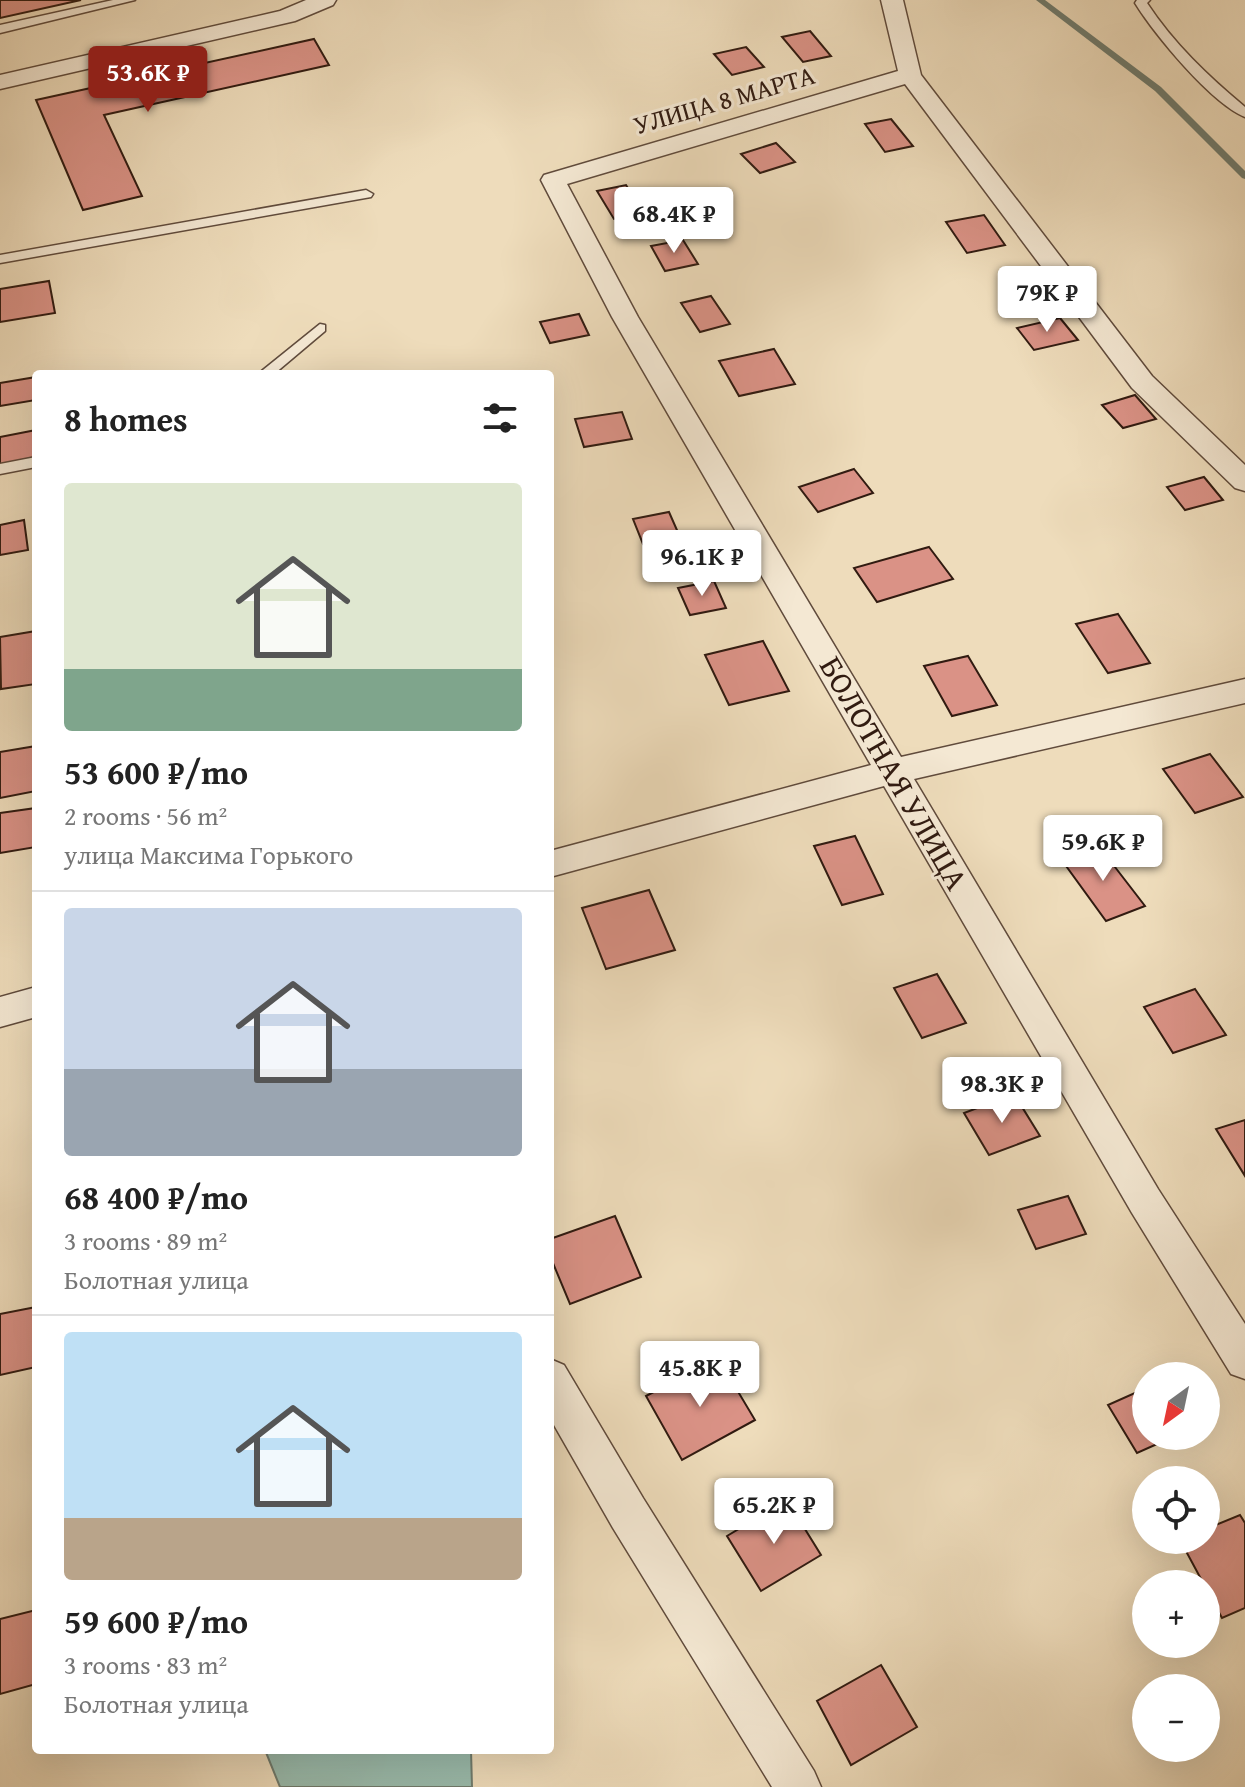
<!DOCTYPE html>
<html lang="en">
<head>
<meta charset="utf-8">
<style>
  :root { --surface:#fff; --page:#f2f2f2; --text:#222; --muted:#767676; --line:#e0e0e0; --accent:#8f2418 }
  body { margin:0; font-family:"Gentium Book Plus",serif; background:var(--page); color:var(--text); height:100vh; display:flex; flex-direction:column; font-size:30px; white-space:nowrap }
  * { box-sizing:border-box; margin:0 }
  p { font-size:26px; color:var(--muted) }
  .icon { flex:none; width:44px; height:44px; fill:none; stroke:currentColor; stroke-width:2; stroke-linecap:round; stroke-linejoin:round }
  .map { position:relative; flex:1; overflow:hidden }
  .side { position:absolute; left:32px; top:370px; width:522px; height:1384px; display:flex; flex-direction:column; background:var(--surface); border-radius:8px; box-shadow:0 8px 32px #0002 }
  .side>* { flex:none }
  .needle { width:52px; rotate:213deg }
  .controls { position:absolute; left:1132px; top:1362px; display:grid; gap:16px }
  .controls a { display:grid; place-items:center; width:88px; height:88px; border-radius:50%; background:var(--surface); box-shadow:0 8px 32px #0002; font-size:40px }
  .price { position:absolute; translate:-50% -68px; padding:0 18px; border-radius:8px; background:#fff; color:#222; font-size:26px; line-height:52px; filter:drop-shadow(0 2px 4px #0008) }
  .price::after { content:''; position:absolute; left:50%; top:48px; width:24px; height:18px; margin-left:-12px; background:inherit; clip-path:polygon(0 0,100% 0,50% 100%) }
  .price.current { background:var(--accent); color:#fff }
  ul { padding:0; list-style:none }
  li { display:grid; align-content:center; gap:16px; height:424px; padding:0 32px }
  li+li { border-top:2px solid var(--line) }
  li span { display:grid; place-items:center; height:248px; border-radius:8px; color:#555 }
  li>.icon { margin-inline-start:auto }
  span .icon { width:144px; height:144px; fill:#fffc; stroke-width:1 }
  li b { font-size:34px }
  h2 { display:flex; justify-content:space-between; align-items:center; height:96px; padding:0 32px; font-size:34px }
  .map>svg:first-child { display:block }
  .water { fill:#99bcae; stroke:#6f7c6f; stroke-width:2 }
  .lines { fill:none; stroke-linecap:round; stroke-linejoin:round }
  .stream { fill:#6f7c6f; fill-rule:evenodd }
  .building { fill:#da9286; stroke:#311b11; stroke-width:2 }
  .service-casing { stroke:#604b3c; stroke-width:3 }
  .minor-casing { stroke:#604b3c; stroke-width:3 }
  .service { fill:#f4e8d3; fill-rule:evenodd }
  .minor { fill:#f4e8d3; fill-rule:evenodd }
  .labels { text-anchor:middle; stroke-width:6; stroke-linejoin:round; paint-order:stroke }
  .far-street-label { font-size:26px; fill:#311b11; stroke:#f4e8d3 }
  .street-label { font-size:32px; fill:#311b11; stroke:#f4e8d3 }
</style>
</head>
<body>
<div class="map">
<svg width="1245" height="1787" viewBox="0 0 1245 1787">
  <rect width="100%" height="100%" fill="#eedcbb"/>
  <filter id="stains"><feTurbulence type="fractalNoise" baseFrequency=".0025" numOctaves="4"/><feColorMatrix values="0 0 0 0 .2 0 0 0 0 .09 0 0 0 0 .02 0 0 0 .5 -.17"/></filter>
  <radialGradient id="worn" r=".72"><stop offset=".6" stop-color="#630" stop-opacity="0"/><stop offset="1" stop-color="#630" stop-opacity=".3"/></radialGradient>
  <polygon class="water" points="265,1750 471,1750 472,1787 280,1787"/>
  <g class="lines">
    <polygon class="stream" points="1036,0 1045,0 1161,87 1245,171 1245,179 1242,178 1155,91"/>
  </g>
  <g class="building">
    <polygon points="0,0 81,0 0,18"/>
    <polygon points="810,31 831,56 803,62 782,37"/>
    <polygon points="314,39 329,65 104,115 142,196 83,210 36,100"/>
    <polygon points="746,47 764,67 732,75 714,54"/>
    <polygon points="891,119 913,146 885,152 865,124"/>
    <polygon points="776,143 795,162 760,173 741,154"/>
    <polygon points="626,185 643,213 614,219 597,191"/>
    <polygon points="984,215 1005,245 967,253 946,222"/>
    <polygon points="683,240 698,264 665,271 651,246"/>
    <polygon points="49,281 55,313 0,322 0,289"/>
    <polygon points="711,296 730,324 700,332 681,303"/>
    <polygon points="579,314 589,335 550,343 540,322"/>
    <polygon points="1060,318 1078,340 1034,350 1017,328"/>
    <polygon points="774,349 795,384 739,396 719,361"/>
    <polygon points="36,377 36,400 0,406 0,383"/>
    <polygon points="1135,395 1156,419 1123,428 1102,405"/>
    <polygon points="622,412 632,439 584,447 575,419"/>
    <polygon points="36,430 36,459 0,466 0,437"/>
    <polygon points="854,469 873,493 818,512 799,487"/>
    <polygon points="1204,477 1223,500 1185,510 1167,487"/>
    <polygon points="669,512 680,537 643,544 633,519"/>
    <polygon points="24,520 28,550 0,555 0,525"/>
    <polygon points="929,547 953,579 877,602 854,568"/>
    <polygon points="714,581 726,608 690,615 678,588"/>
    <polygon points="1118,614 1150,663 1108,673 1076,624"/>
    <polygon points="36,631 36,684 1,689 0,637"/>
    <polygon points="763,641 789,691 729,705 705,655"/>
    <polygon points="968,656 997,705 952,716 924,666"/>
    <polygon points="36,746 36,791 0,798 0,752"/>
    <polygon points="1210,754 1243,797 1195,813 1163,769"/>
    <polygon points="36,808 36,847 0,853 0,813"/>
    <polygon points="855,836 883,894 842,905 814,846"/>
    <polygon points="1098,845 1145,906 1106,921 1061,859"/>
    <polygon points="649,890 675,950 606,969 582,908"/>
    <polygon points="937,974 966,1023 922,1038 894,988"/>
    <polygon points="1195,989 1226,1035 1173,1053 1144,1007"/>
    <polygon points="1014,1094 1040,1136 989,1155 964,1113"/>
    <polygon points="1245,1120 1245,1176 1216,1129"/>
    <polygon points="1068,1196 1086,1234 1036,1249 1018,1210"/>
    <polygon points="615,1216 641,1277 570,1304 550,1256 550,1239"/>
    <polygon points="36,1307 36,1367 0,1375 0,1314"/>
    <polygon points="718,1358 755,1420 682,1460 646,1396"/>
    <polygon points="1146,1388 1146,1436 1175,1436 1137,1453 1108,1405"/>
    <polygon points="787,1500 821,1555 761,1591 727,1536"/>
    <polygon points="1240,1515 1245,1523 1245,1608 1222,1618 1180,1540 1206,1540 1206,1529"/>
    <polygon points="36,1610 36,1684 0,1694 0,1619"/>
    <polygon points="881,1665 917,1727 851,1765 817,1701"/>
  </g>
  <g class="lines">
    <defs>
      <g id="service">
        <polygon points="113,0 135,0 0,33 0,25"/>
        <path d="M1137,0H1150L1147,3C1174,44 1208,76 1245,107V117C1211,103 1155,35 1135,3Z"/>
        <polygon points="366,190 373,194 371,197 0,263 0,255"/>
        <polygon points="320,324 325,325 325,331 274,374 258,374"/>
        <polygon points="36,457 36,467 0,474 0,464"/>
      </g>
      <g id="minor">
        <polygon points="306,0 336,0 333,5 295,21 0,89 0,75 280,11"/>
        <polygon points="881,0 903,0 921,75 1152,376 1245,465 1245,491 1235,488 1132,388 905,84 567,184 638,317 901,757 1245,679 1245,703 914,779 1158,1189 1245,1324 1245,1379 1231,1374 1132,1213 884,786 550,877 550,851 871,765 612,317 541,180 544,175 898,71"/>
        <polygon points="36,987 36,1017 0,1027 0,997"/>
        <polygon points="550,1359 564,1365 643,1498 814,1771 821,1787 772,1787 613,1528 550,1418"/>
      </g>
    </defs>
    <use href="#service" class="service-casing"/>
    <use href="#minor" class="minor-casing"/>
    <use href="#service" class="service"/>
    <use href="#minor" class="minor"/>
  </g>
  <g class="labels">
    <g class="far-street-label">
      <text transform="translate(724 100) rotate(-16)" y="9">УЛИЦА 8 МАРТА</text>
    </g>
    <g class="street-label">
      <text transform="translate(894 773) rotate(60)" y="11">БОЛОТНАЯ УЛИЦА</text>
    </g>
  </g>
  <rect width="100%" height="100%" filter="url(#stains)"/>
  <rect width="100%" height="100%" fill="url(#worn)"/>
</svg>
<div class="controls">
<a><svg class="needle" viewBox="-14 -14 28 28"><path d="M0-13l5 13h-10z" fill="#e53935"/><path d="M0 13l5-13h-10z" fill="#767676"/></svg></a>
<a><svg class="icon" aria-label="locate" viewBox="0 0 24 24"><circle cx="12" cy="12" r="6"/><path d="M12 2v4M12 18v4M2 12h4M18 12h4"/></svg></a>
<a>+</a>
<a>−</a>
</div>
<b class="price current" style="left:148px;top:114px">53.6K ₽</b>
<b class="price" style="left:674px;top:255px">68.4K ₽</b>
<b class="price" style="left:1047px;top:334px">79K ₽</b>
<b class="price" style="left:702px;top:598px">96.1K ₽</b>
<b class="price" style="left:1103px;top:883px">59.6K ₽</b>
<b class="price" style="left:1002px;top:1125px">98.3K ₽</b>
<b class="price" style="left:700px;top:1409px">45.8K ₽</b>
<b class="price" style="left:774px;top:1546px">65.2K ₽</b>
<section class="side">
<h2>8 homes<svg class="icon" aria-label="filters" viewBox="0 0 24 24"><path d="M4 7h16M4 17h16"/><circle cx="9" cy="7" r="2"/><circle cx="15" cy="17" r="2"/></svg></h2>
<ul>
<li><span style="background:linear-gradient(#dfe7d0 75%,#7fa58c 0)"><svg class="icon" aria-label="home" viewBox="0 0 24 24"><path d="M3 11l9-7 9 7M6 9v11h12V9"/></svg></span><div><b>53 600 ₽/mo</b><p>2 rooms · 56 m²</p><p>улица Максима Горького</p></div></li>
<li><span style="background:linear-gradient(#c9d6e8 65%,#9aa5b1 0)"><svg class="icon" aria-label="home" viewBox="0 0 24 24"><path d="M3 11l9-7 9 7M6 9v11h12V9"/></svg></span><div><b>68 400 ₽/mo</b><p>3 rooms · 89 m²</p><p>Болотная улица</p></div></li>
<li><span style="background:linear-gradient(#bfe0f5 75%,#b9a48a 0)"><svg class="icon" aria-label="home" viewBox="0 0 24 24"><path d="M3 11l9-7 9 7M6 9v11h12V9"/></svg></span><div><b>59 600 ₽/mo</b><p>3 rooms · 83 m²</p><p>Болотная улица</p></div></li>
</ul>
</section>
</div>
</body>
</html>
